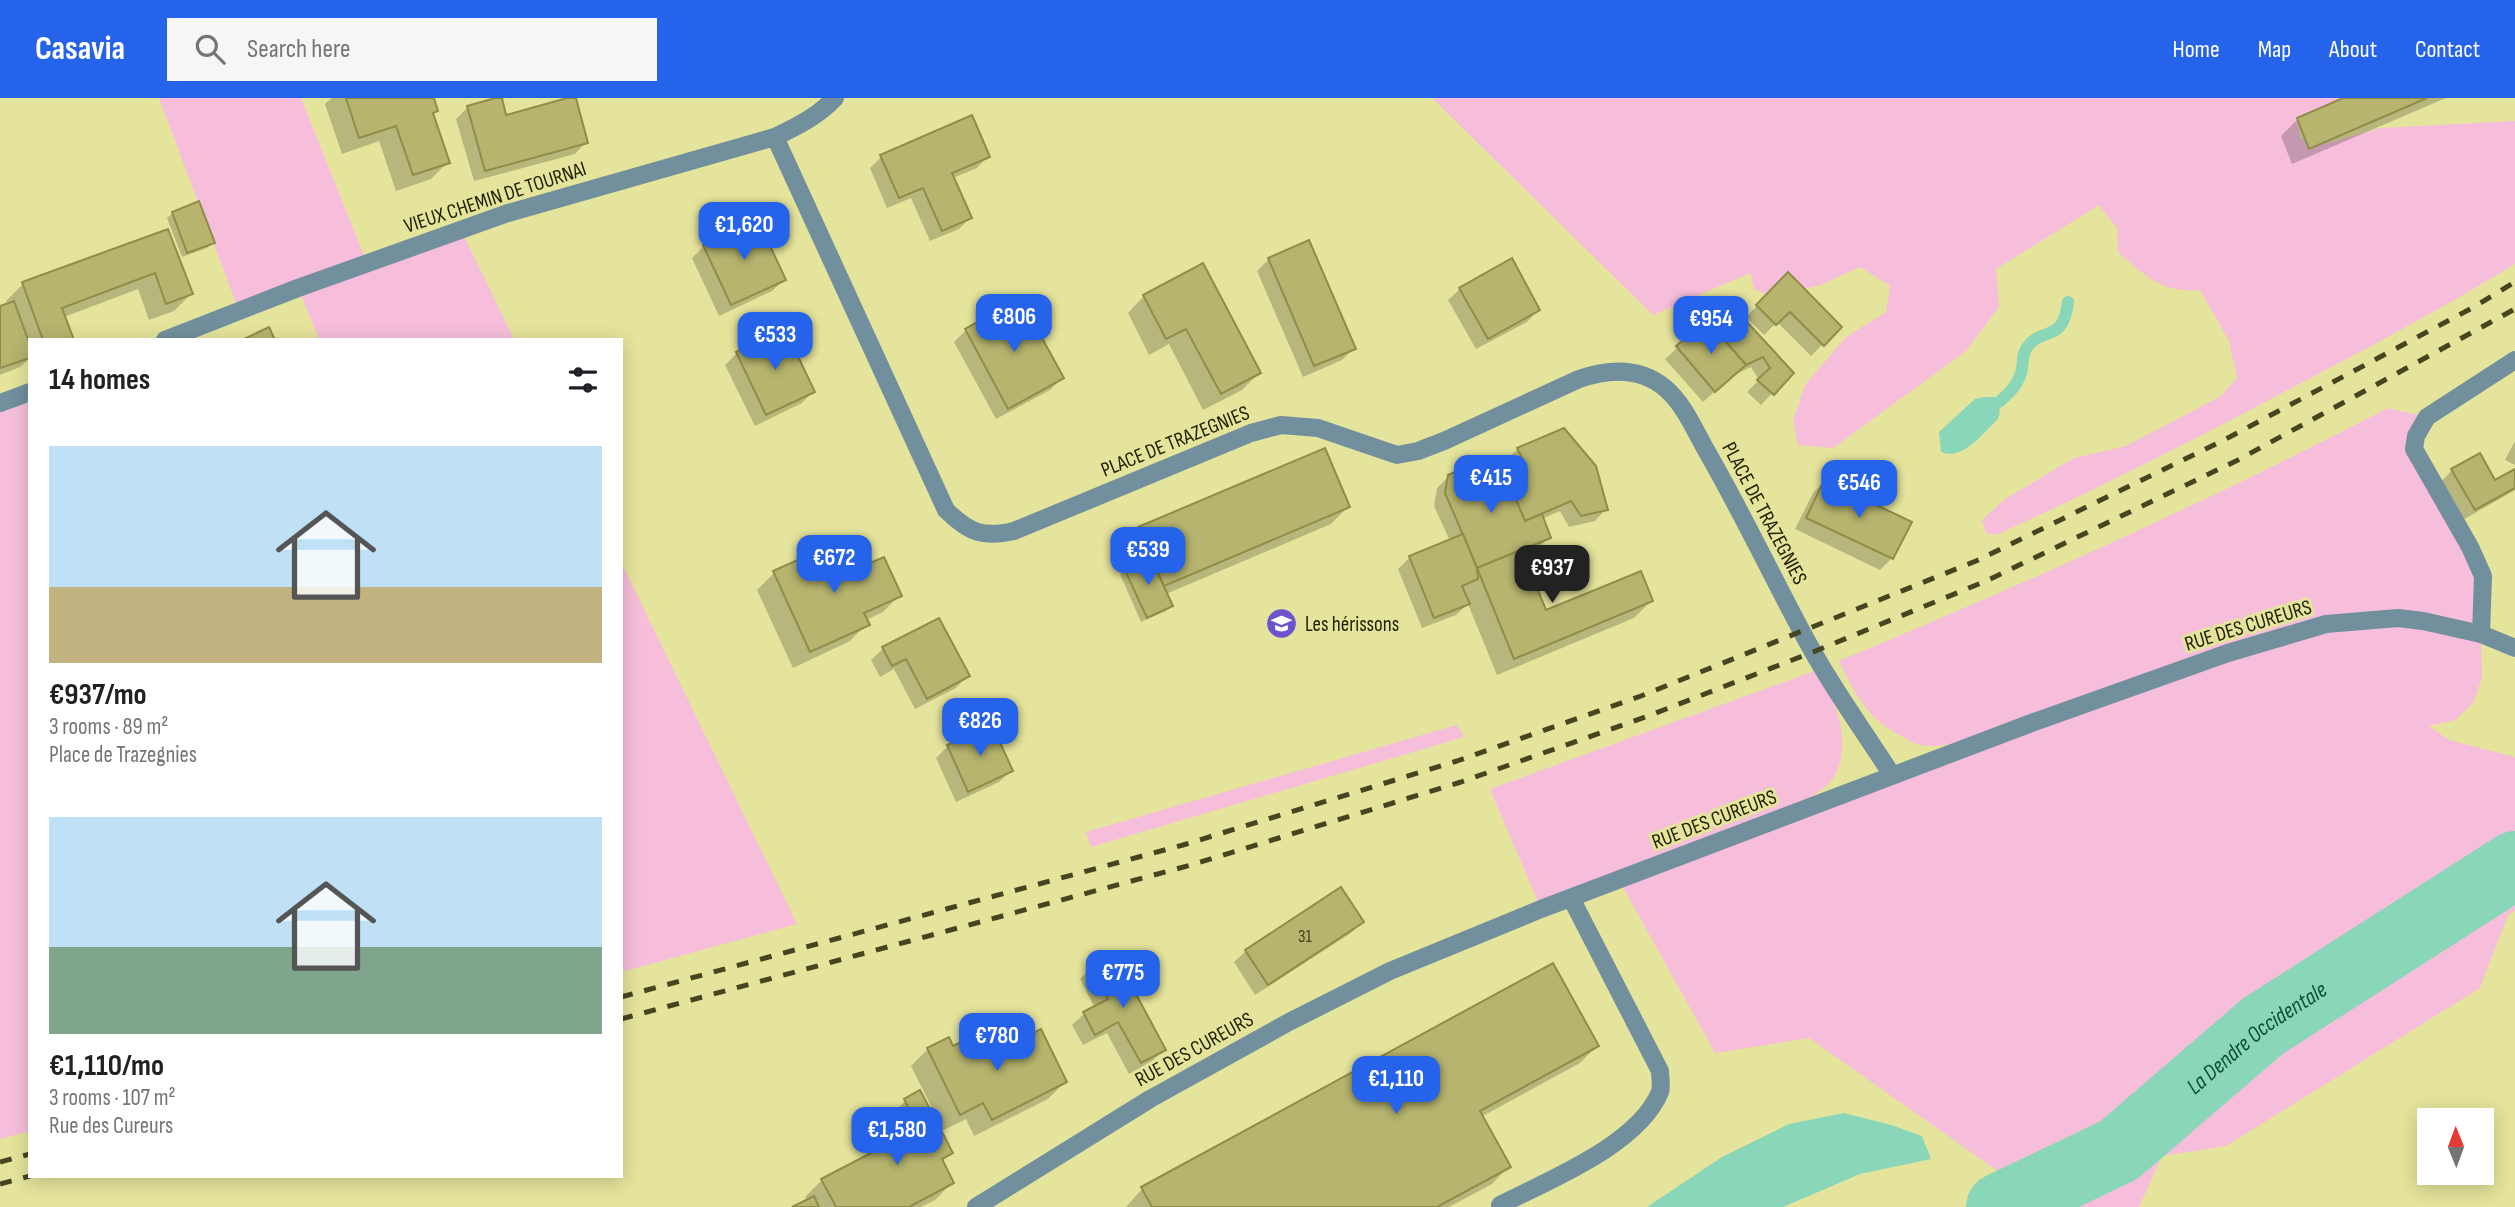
<!DOCTYPE html>
<html lang="en">
<head>
<meta charset="utf-8">
<style>
  :root { --surface:#fff; --page:#f6f6f6; --text:#202124; --muted:#757577; --accent:#2563eb }
  body { margin:0; font-family:"Sofia Sans Condensed",sans-serif; background:var(--page); color:var(--text); height:100vh; display:flex; flex-direction:column; font-size:26px; white-space:nowrap }
  * { box-sizing:border-box; margin:0 }
  p { font-size:23px; color:var(--muted) }
  .icon { flex:none; width:38px; height:38px; fill:none; stroke:currentColor; stroke-width:2; stroke-linecap:round; stroke-linejoin:round }
  .map { position:relative; flex:1; overflow:hidden }
  .sheet { position:absolute; left:28px; top:240px; width:595px; height:840px; display:flex; flex-direction:column; background:var(--surface); border-radius:0px; box-shadow:0 4px 18px #0003 }
  .sheet>* { flex:none }
  .needle { width:46px; rotate:359deg }
  .tools { position:absolute; left:2417px; top:1010px; display:grid; gap:14px }
  .tools a { display:grid; place-items:center; width:77px; height:77px; border-radius:0px; background:var(--surface); box-shadow:0 4px 18px #0003; font-size:35px }
  .price { position:absolute; translate:-50% -60px; padding:0 16px; border-radius:14px; background:var(--accent); color:#fff; font-size:23px; line-height:46px; filter:drop-shadow(0 2px 4px #0008) }
  .price::after { content:''; position:absolute; left:50%; top:42px; width:21px; height:16px; margin-left:-10px; background:inherit; clip-path:polygon(0 0,100% 0,50% 100%) }
  .price.current { background:#222; color:#fff }
  ul { padding:0; list-style:none }
  li { display:grid; align-content:center; gap:14px; height:371px; padding:0 21px }
  li span { display:grid; place-items:center; height:217px; border-radius:0px; color:#555 }
  li>.icon { margin-inline-start:auto }
  span .icon { width:126px; height:126px; fill:#fffc; stroke-width:1 }
  li b { font-size:30px }
  h2 { display:flex; justify-content:space-between; align-items:center; height:84px; padding:0 21px; font-size:30px }
  header { display:flex; align-items:center; gap:42px; box-sizing:border-box; height:98px; padding:0 35px; background:var(--accent); color:#fff }
  header strong { font-size:33px }
  nav { display:flex; gap:38px; margin-inline-start:auto; font-size:24px }
  .search { width:490px; height:63px; background:var(--page); display:flex; align-items:center; gap:18px; box-sizing:border-box; padding:0 24px; border-radius:0px; color:var(--muted); font-size:26px }
  .map>svg:first-child { display:block }
  .green { fill:#f6beda }
  .water { fill:#8ad6b8 }
  .shadow { fill:#0003 }
  .lines { fill:none; stroke-linecap:round; stroke-linejoin:round }
  .stream { stroke:#8ad6b8; stroke-width:12 }
  .river { stroke:#8ad6b8; stroke-width:68 }
  .building { fill:#b6b46e; stroke:#8f8d47; stroke-width:2 }
  .lane { stroke:#718f9d; stroke-width:18 }
  .street { stroke:#718f9d; stroke-width:18 }
  .rail { stroke:#464520; stroke-width:5; stroke-dasharray:12 12; stroke-linecap:butt }
  .labels { text-anchor:middle; stroke-width:6; stroke-linejoin:round; paint-order:stroke }
  .number-label { font-size:18px; fill:#45441d }
  .street-label { font-size:21px; fill:#1f1e02; stroke:#e5e49c }
  .poi-label { font-size:21px; fill:#1f1e02; stroke:#e5e49c; text-anchor:start }
  .water-label { font-size:23px; font-style:italic; fill:#114f3b; stroke:#e5e49c }
</style>
</head>
<body>
<header>
<strong>Casavia</strong>
<div class="search"><svg class="icon" aria-label="search" viewBox="0 0 24 24"><circle cx="10" cy="10" r="6"/><path d="M15 15l6 6"/></svg>Search here</div>
<nav><a>Home</a><a>Map</a><a>About</a><a>Contact</a></nav>
</header>
<div class="map">
<svg width="2515" height="1109" viewBox="0 0 2515 1109">
  <rect width="100%" height="100%" fill="#e5e49c"/>
  <g class="green">
    <polygon points="159,0 301,0 367,165 461,132 514,241 319,241 298,190 239,213"/>
    <path d="M1432,0H2343L2297,20L2301,41L2328,45L2381,30L2515,23V166C2440,212 2360,254 2282,295C2188,345 2093,393 1996,437L1986,435L1982,422L2005,401L2074,360L2126,348L2221,298L2237,280L2229,243L2200,192C2160,195 2146,178 2118,154L2117,130L2099,107L1996,171L1999,209L1966,253L1833,350L1798,347L1793,323L1805,287L1846,239L1886,214L1890,188L1860,169L1820,187L1771,199L1754,191L1750,175L1653,217Z"/>
    <polygon points="30,294 30,1033 0,1041 0,305"/>
    <path d="M2388,310L2427,319L2416,338L2470,449L2481,536L2482,580L2473,605L2455,622L2429,628L2449,642L2515,659V813L2508,817L2480,890L2226,1048L2162,1058L2139,1109H2000L2029,1095L1809,940L1715,955L1619,782L1541,811L1490,691L1820,571C1834,602 1853,643 1835,677C1829,688 1815,696 1806,703L1964,644C1950,646 1935,650 1920,647C1915,646 1910,643 1905,640C1869,623 1856,598 1839,563C2025,486 2209,403 2388,310Z"/>
    <polygon points="621,464 797,826 621,874"/>
    <polygon points="1457,627 1464,639 1091,749 1086,734"/>
  </g>
  <g class="water">
    <path d="M1984,299H1994C2000,306 2001,312 1998,321C1983,335 1963,363 1941,354L1939,334L1975,301Z"/>
    <polygon points="1844,1015 1891,1027 1922,1038 1931,1061 1860,1076 1783,1109 1647,1109 1722,1059 1789,1026"/>
  </g>
  <g class="shadow">
    <polygon points="332,0 432,0 436,12 432,17 448,64 431,81 396,93 379,43 342,56 325,6"/>
    <polygon points="574,0 586,44 575,56 474,83 456,21 468,9 505,19"/>
    <polygon points="2347,0 2446,0 2292,66 2281,38 2298,21"/>
    <polygon points="988,58 977,70 953,80 970,120 959,131 930,143 911,100 887,110 870,70 881,59"/>
    <polygon points="173,115 213,145 207,150 182,159 167,120"/>
    <polygon points="167,133 191,196 174,213 149,222 138,191 64,219 72,242 30,242 30,268 28,262 20,269 0,277 0,210 8,207 6,203 23,186"/>
    <polygon points="704,148 784,182 772,193 719,218 692,160"/>
    <polygon points="1269,161 1354,250 1342,262 1303,279 1257,173"/>
    <polygon points="1788,177 1840,229 1811,258 1777,224 1764,237 1746,219"/>
    <polygon points="1460,191 1538,212 1527,224 1476,251 1448,202"/>
    <polygon points="1144,198 1259,275 1242,292 1203,312 1169,246 1149,257 1128,215"/>
    <polygon points="1706,224 1712,230 1791,275 1761,307 1747,294 1759,282 1751,269 1732,278 1703,304 1665,261"/>
    <polygon points="966,232 1062,280 1050,292 996,321 954,244"/>
    <polygon points="737,255 813,293 802,305 755,328 725,267"/>
    <polygon points="2515,343 2515,367 2505,362"/>
    <polygon points="1518,351 1606,411 1595,423 1569,429 1560,413 1542,421 1549,439 1537,451 1521,458 1545,515 1651,503 1634,520 1497,577 1468,506 1456,517 1422,530 1398,471 1410,459 1450,443 1434,408 1437,390 1449,378 1494,383 1513,376 1506,362"/>
    <polygon points="2452,372 2495,384 2515,373 2515,392 2463,422 2441,384"/>
    <polygon points="1824,384 1892,460 1880,472 1795,431 1813,395"/>
    <polygon points="1348,409 1331,426 1166,496 1171,508 1166,513 1141,524 1120,476 1131,468 1122,447 1139,430"/>
    <polygon points="774,475 844,479 900,497 883,514 866,522 867,526 850,543 793,570 757,492"/>
    <polygon points="938,522 967,578 956,590 915,611 894,571 880,579 871,562 883,551"/>
    <polygon points="948,648 1011,673 999,684 956,704 936,660"/>
    <polygon points="1362,824 1351,835 1255,897 1234,864 1246,853"/>
    <polygon points="1552,867 1597,948 1580,965 1481,1019 1508,1069 1492,1086 1449,1109 1126,1109 1142,1091"/>
    <polygon points="1091,870 1164,952 1152,963 1129,976 1107,935 1083,947 1072,927 1084,916 1095,910 1080,881"/>
    <polygon points="928,951 952,951 981,962 1065,984 1048,1001 974,1038 966,1021 940,1034 951,1054 941,1064 952,1085 935,1102 921,1109 796,1109 808,1103 805,1099 822,1082 900,1042 888,1020 905,1003 920,995 935,1024 938,1022 911,968"/>
  </g>
  <g class="lines">
    <path class="stream" d="M1999,304C2007,297 2016,289 2020,278C2024,269 2021,259 2026,251C2041,227 2063,247 2068,204"/>
    <path class="river" id="s1" d="M2000,1109L2119,1052L2263,928L2515,767"/>
  </g>
  <g class="building">
    <polygon points="346,0 434,0 438,13 433,15 450,65 413,77 396,28 359,40"/>
    <polygon points="495,0 502,0 506,17 567,0 576,0 588,45 485,73 467,8"/>
    <polygon points="2343,0 2427,0 2309,51 2297,20"/>
    <polygon points="972,17 990,59 952,75 972,120 942,133 923,90 899,100 880,57"/>
    <polygon points="199,103 215,145 187,155 172,114"/>
    <polygon points="758,122 786,182 731,207 703,147"/>
    <polygon points="168,131 193,196 166,206 155,175 62,210 74,242 43,242 22,184"/>
    <polygon points="1309,142 1356,251 1314,268 1268,160"/>
    <polygon points="1512,160 1540,212 1488,241 1459,190"/>
    <polygon points="1203,165 1261,275 1221,296 1186,231 1166,241 1143,197"/>
    <polygon points="1788,174 1842,229 1824,248 1790,214 1776,227 1756,207"/>
    <polygon points="1020,200 1064,280 1008,311 965,231"/>
    <polygon points="14,203 30,247 30,260 0,270 0,208"/>
    <polygon points="1734,210 1794,275 1774,297 1757,282 1770,270 1763,259 1746,267 1712,228"/>
    <polygon points="1707,222 1746,267 1715,294 1676,248"/>
    <polygon points="269,229 275,242 242,242"/>
    <polygon points="785,231 815,294 766,317 736,254"/>
    <polygon points="1564,330 1596,368 1608,412 1581,418 1571,403 1525,423 1505,376 1526,368 1517,350"/>
    <polygon points="1325,350 1350,409 1164,488 1138,429"/>
    <polygon points="2480,355 2495,382 2515,371 2515,390 2475,412 2451,371"/>
    <polygon points="1486,361 1495,381 1505,376 1525,423 1542,416 1551,440 1477,470 1445,395 1448,377"/>
    <polygon points="1824,382 1912,424 1893,461 1806,420"/>
    <polygon points="1463,436 1477,470 1478,481 1462,488 1470,506 1434,520 1409,458"/>
    <polygon points="831,447 844,476 884,459 902,498 864,515 870,527 810,554 773,473"/>
    <polygon points="1521,452 1546,512 1641,473 1653,503 1514,561 1477,470"/>
    <polygon points="1150,458 1173,508 1147,520 1124,470"/>
    <polygon points="939,520 970,578 927,601 906,561 892,568 882,549"/>
    <polygon points="992,627 1013,673 968,694 947,647"/>
    <polygon points="1341,789 1364,824 1268,887 1245,852"/>
    <polygon points="1114,855 1166,952 1141,965 1118,924 1095,937 1083,914 1108,901 1090,868"/>
    <polygon points="1553,865 1599,948 1480,1013 1511,1069 1437,1109 1152,1109 1141,1089"/>
    <polygon points="1041,931 1067,984 992,1022 983,1005 960,1017 927,950 949,939 953,948 971,939 982,960"/>
    <polygon points="920,992 953,1055 942,1061 954,1085 909,1109 836,1109 821,1081 919,1030 904,1001"/>
    <polygon points="814,1098 819,1109 792,1109"/>
  </g>
  <g class="lines">
    <path class="lane" d="M1500,1107C1549,1082 1638,1047 1660,994C1662,988 1660,980 1660,973L1571,800"/>
    <g class="street">
      <path d="M775,39L946,412C969,435 983,440 1014,433L1251,335L1281,327L1318,330L1397,357L1418,353L1444,343L1579,281C1608,271 1640,269 1665,290C1684,306 1694,331 1706,352C1740,411 1769,472 1801,532C1827,582 1861,629 1892,677"/>
      <path d="M165,242L298,190L508,115L775,39C796,29 818,18 835,0"/>
      <polyline points="0,305 30,294"/>
      <polyline points="2481,536 2483,478 2470,449 2414,351 2416,338 2427,319 2515,262"/>
      <polyline points="976,1109 1150,1001 1289,924 1390,873 1541,811 2034,624 2228,555 2326,526 2398,520 2423,523 2481,536 2515,550"/>
    </g>
    <g class="rail">
      <polyline points="621,899 1183,747 1457,663 1641,598 1976,463 2224,342 2474,209 2515,184"/>
      <polyline points="621,921 1191,767 1461,684 1648,618 1813,554 1986,483 2238,362 2515,211"/>
      <polyline points="0,1064 30,1056"/>
      <polyline points="0,1086 30,1078"/>
    </g>
  </g>
  <defs>
    <symbol id="school-disc" viewBox="-11 -11 22 22"><circle r="9.5" fill="#6b54ce" stroke="#e5e49c"/><path d="M0-5L7-2L0 1L-7-2ZM-4 1L0 2.5L4 1V4Q0 6-4 4Z" fill="#fff"/></symbol>
  </defs>
  <g fill-rule="evenodd">
    <use href="#school-disc" x="1264" y="508" width="35" height="35"/>
  </g>
  <g class="labels">
    <g class="number-label">
      <text x="1305" y="844">31</text>
    </g>
    <g class="street-label">
      <text transform="translate(495 99) rotate(-18)" y="7">VIEUX CHEMIN DE TOURNAI</text>
      <text transform="translate(1175 343) rotate(-22)" y="7">PLACE DE TRAZEGNIES</text>
      <text transform="translate(1765 415) rotate(62)" y="7">PLACE DE TRAZEGNIES</text>
      <text transform="translate(2248 527) rotate(-17)" y="7">RUE DES CUREURS</text>
      <text transform="translate(1714 721) rotate(-21)" y="7">RUE DES CUREURS</text>
      <text transform="translate(1194 951) rotate(-29)" y="7">RUE DES CUREURS</text>
    </g>
    <g class="poi-label">
      <text x="1305" y="533">Les hérissons</text>
    </g>
    <g class="water-label">
      <text dy="8" stroke="none"><textPath href="#s1" startOffset="310">La Dendre Occidentale</textPath></text>
    </g>
  </g>
</svg>
<div class="tools">
<a><svg class="needle" viewBox="-14 -14 28 28"><path d="M0-13l5 13h-10z" fill="#e53935"/><path d="M0 13l5-13h-10z" fill="#757577"/></svg></a>
</div>
<b class="price" style="left:744px;top:164px">€1,620</b>
<b class="price" style="left:1014px;top:256px">€806</b>
<b class="price" style="left:1711px;top:258px">€954</b>
<b class="price" style="left:775px;top:274px">€533</b>
<b class="price" style="left:1491px;top:417px">€415</b>
<b class="price" style="left:1859px;top:422px">€546</b>
<b class="price" style="left:1148px;top:489px">€539</b>
<b class="price" style="left:834px;top:497px">€672</b>
<b class="price current" style="left:1552px;top:507px">€937</b>
<b class="price" style="left:980px;top:660px">€826</b>
<b class="price" style="left:1123px;top:912px">€775</b>
<b class="price" style="left:997px;top:975px">€780</b>
<b class="price" style="left:1396px;top:1018px">€1,110</b>
<b class="price" style="left:897px;top:1069px">€1,580</b>
<section class="sheet">
<h2>14 homes<svg class="icon" aria-label="filters" viewBox="0 0 24 24"><path d="M4 7h16M4 17h16"/><circle cx="9" cy="7" r="2"/><circle cx="15" cy="17" r="2"/></svg></h2>
<ul>
<li><span style="background:linear-gradient(#bfe0f5 65%,#c2b280 0)"><svg class="icon" aria-label="home" viewBox="0 0 24 24"><path d="M3 11l9-7 9 7M6 9v11h12V9"/></svg></span><div><b>€937/mo</b><p>3 rooms · 89 m²</p><p>Place de Trazegnies</p></div></li>
<li><span style="background:linear-gradient(#bfe0f5 60%,#7fa58c 0)"><svg class="icon" aria-label="home" viewBox="0 0 24 24"><path d="M3 11l9-7 9 7M6 9v11h12V9"/></svg></span><div><b>€1,110/mo</b><p>3 rooms · 107 m²</p><p>Rue des Cureurs</p></div></li>
</ul>
</section>
</div>
</body>
</html>
